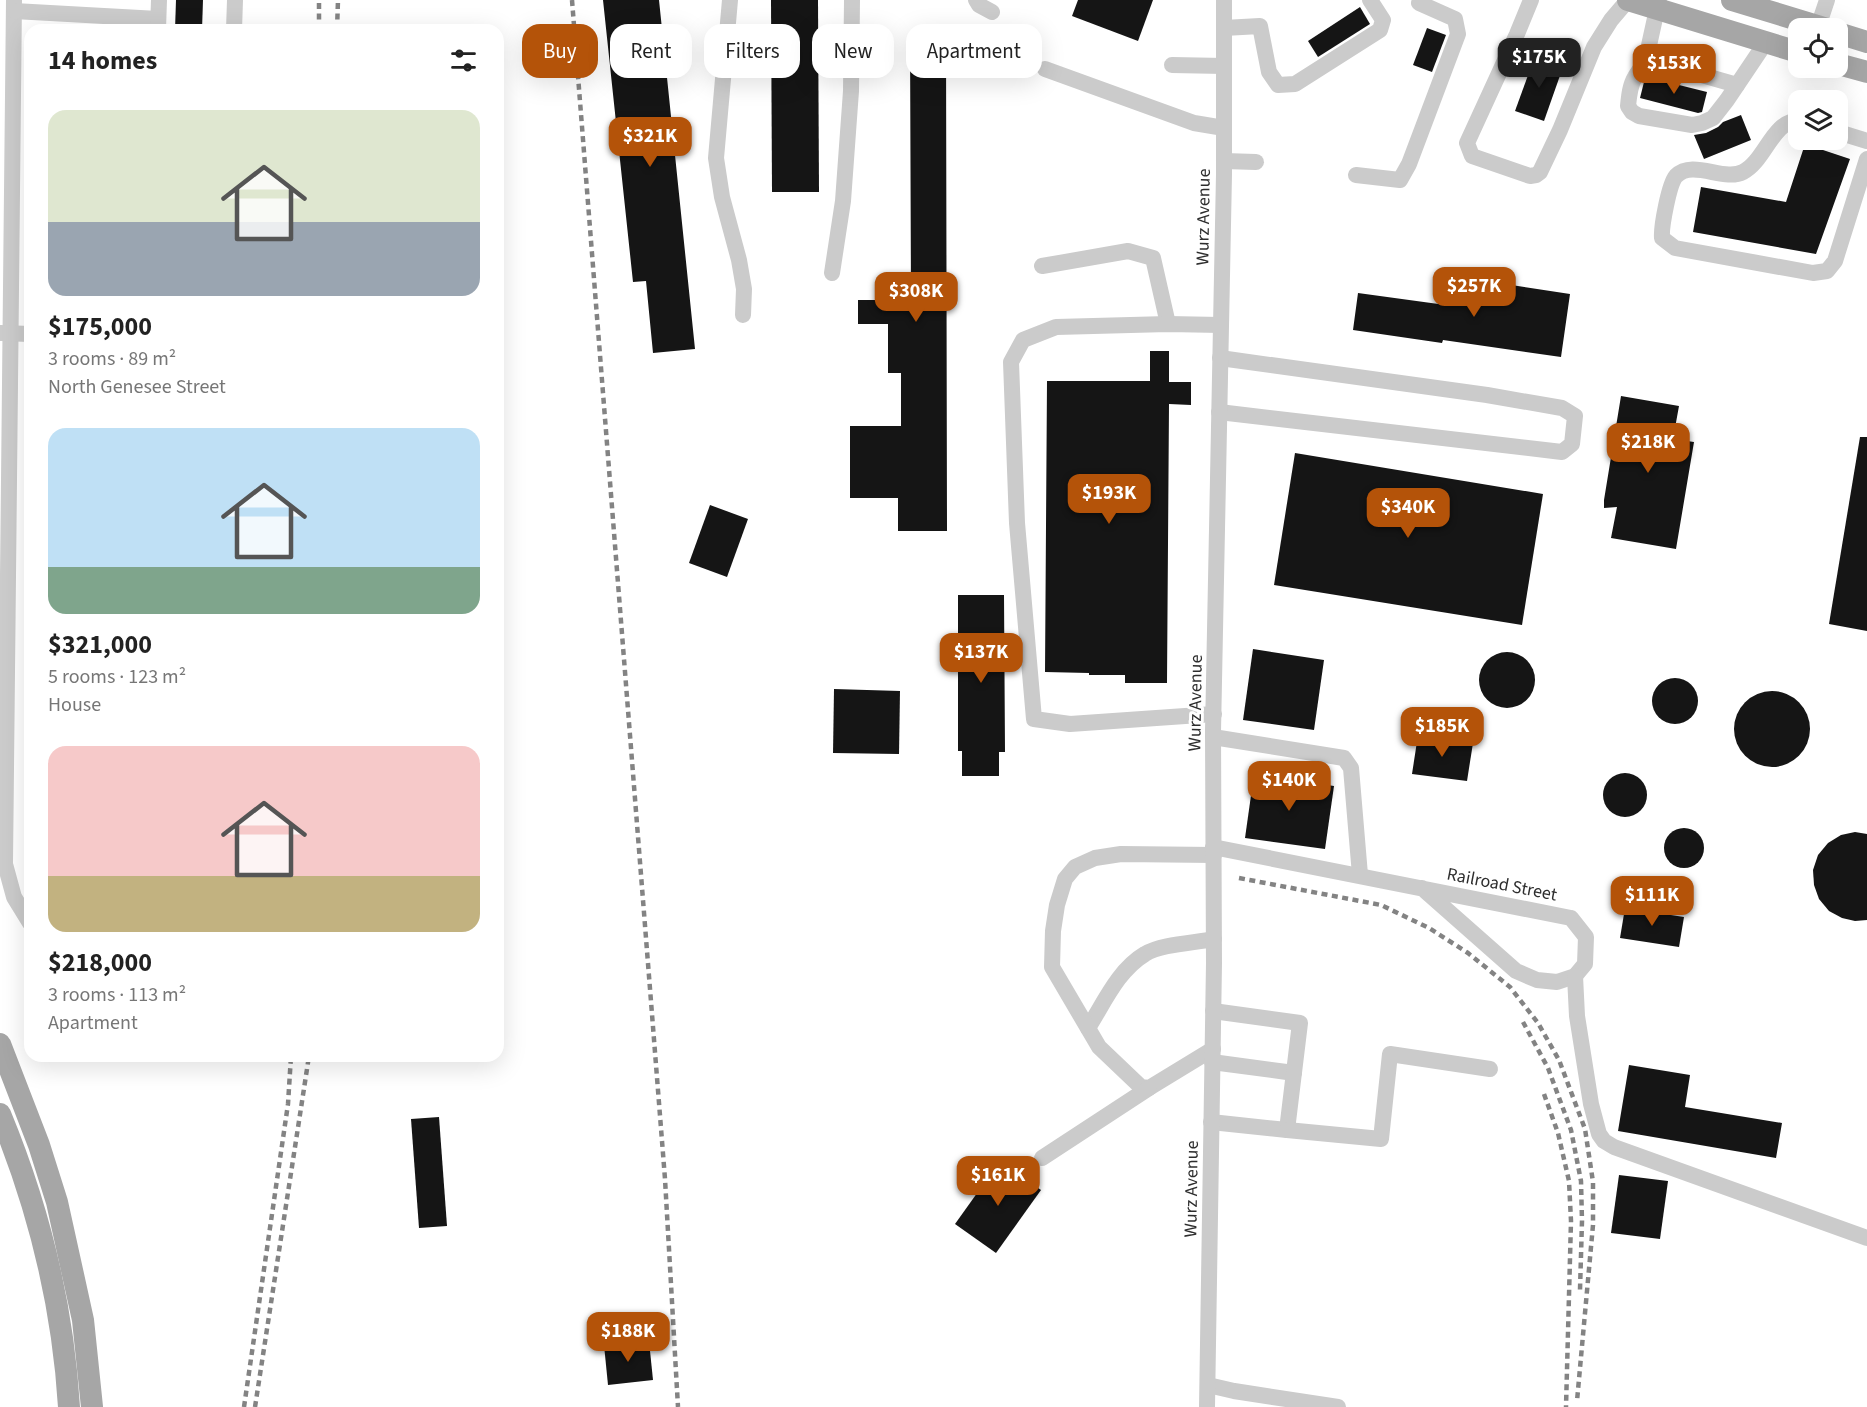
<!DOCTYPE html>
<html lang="en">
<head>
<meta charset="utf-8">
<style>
  :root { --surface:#fff; --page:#f2f2f2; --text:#222; --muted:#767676; --accent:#b45309 }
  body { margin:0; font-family:"Source Sans 3",sans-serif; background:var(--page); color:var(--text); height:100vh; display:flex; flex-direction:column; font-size:22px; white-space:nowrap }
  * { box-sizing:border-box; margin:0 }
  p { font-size:20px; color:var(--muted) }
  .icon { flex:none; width:33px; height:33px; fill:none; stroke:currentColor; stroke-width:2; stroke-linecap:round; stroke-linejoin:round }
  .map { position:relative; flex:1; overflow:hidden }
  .details { position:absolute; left:24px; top:24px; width:480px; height:1038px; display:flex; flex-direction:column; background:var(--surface); border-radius:18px; box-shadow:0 6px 24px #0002 }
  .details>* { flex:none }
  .guide { position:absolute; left:522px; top:24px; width:570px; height:54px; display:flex; gap:12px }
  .buttons { position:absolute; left:1788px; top:18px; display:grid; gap:12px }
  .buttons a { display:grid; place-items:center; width:60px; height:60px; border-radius:12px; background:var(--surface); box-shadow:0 6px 24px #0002; font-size:30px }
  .price { position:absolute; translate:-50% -51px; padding:0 14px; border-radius:12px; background:var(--accent); color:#fff; font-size:20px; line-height:39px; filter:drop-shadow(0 2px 3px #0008) }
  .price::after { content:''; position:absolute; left:50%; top:36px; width:18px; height:14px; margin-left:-9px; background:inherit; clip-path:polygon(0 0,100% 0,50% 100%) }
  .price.selected { background:#222; color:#fff }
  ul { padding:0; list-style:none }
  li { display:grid; align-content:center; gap:12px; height:318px; padding:0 24px }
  li span { display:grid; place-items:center; height:186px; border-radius:18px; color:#555 }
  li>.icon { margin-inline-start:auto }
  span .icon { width:108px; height:108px; fill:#fffc; stroke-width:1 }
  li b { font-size:26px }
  h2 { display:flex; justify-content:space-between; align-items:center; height:72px; padding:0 24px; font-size:26px }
  .chip { padding:0 21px; border-radius:18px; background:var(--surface); box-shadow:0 6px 24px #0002; font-size:21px; line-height:54px }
  .chip.selected { background:var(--accent); color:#fff }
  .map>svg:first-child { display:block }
  .building { fill:#151515 }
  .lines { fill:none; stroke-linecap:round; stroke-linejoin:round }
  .minor { stroke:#cbcbcb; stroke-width:16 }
  .major { stroke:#a6a6a6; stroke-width:22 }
  .rail { stroke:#838383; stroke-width:4.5; stroke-dasharray:6 4.5; stroke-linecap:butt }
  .labels { text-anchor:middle; stroke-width:6; stroke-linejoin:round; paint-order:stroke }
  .street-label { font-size:18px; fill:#2e2e2e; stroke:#fff }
</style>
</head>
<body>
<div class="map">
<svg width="1867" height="1407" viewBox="0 0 1867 1407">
  <rect width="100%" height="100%" fill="#fff"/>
  <g class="building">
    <polygon points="176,0 203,0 202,30 175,30"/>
    <polygon points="603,0 659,0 695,349 653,353 646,281 633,282"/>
    <polygon points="771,0 818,0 819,192 772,192"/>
    <polygon points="1078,0 1153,0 1138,41 1072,16"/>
    <polygon points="1360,7 1370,24 1318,57 1308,41"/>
    <polygon points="1427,28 1446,35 1432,72 1413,65"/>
    <polygon points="910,31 946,31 947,531 898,531 898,498 850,498 850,426 901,426 901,373 888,373 888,324 858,324 858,300 911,300"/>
    <polygon points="1535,56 1563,67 1544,121 1515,111"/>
    <polygon points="1647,77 1707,92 1702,112 1698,113 1640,98 1644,82"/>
    <polygon points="1741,115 1751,140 1704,159 1694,135 1706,133 1718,127 1723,122"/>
    <polygon points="1805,144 1850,159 1816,254 1693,232 1701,187 1786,202"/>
    <polygon points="1472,279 1570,294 1561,357 1443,340 1442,343 1353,330 1358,293 1453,306 1456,287 1463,289"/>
    <polygon points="1150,351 1169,351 1169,382 1191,382 1191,405 1169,404 1167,683 1125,683 1125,675 1089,675 1089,673 1045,672 1047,381 1150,381"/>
    <polygon points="1621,396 1679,406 1673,439 1694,442 1676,549 1611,538 1617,507 1604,508 1604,500"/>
    <polygon points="1860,437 1867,437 1867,631 1829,624"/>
    <polygon points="1295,453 1543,494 1522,625 1274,585"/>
    <polygon points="710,505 748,519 727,577 689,563"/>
    <polygon points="958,595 1004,595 1005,752 999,752 999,776 962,776 962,751 958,751"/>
    <polygon points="1253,649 1324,660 1314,730 1243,720"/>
    <circle cx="1507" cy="680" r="28"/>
    <circle cx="1675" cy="701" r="23"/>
    <polygon points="834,689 900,691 899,754 833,753"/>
    <circle cx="1772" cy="729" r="38"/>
    <polygon points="1418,735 1473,743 1467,781 1412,774"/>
    <circle cx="1625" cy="795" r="22"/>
    <polygon points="1254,774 1334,786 1325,849 1245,838"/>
    <circle cx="1684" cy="848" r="20"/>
    <polygon points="1855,832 1867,834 1867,920 1855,921 1842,918 1829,911 1819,899 1814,885 1813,870 1818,855 1828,843 1841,835"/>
    <polygon points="1625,908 1684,917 1679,947 1620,938"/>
    <polygon points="1629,1065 1690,1075 1685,1107 1782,1123 1776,1158 1618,1131"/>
    <polygon points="439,1117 447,1226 419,1228 411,1119"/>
    <polygon points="1000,1161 1041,1190 996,1253 955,1224"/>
    <polygon points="1619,1175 1668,1181 1660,1239 1611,1233"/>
    <polygon points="649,1341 653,1380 608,1385 604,1345"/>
  </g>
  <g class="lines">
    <g class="minor">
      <polyline points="14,0 5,864 14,897 30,923"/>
      <polyline points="730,0 716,158 722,197 739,260 744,289 743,315"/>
      <polyline points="976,0 979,5 992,12"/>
      <polyline points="1531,0 1517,34 1467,143 1472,156 1530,176 1536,175 1540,172 1560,130 1594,47 1611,20 1628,0"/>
      <path d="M1659,0L1646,59C1643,66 1639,70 1635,77C1630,85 1629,96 1628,106L1632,112L1639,116L1692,125L1702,123L1713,118L1727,100L1766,42"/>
      <polyline points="14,11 158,19"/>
      <polyline points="1818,27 1827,0"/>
      <polyline points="1224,28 1260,26 1269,72 1278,85 1295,84 1380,30 1383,20 1370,0"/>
      <polyline points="158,29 159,0"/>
      <polyline points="234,30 235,0"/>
      <polyline points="1646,59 1737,85"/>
      <polyline points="1172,65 1224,66"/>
      <polyline points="1045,69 1194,123 1224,128"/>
      <path d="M1798,121C1773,120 1765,161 1743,172C1724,182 1693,159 1676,176C1669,184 1661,227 1662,238L1675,248L1813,273L1827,271L1835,261L1867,159"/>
      <polyline points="1838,132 1867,141"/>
      <polyline points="1224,161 1256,162"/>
      <polyline points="1356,175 1400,180 1409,164 1458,34 1455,19 1419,3 1421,0"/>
      <polyline points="1042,266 1128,251 1153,258 1168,324"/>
      <polyline points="832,273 843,201 851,91 852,0"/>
      <polyline points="1,333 30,334"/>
      <polyline points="1219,412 1562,452 1572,444 1575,416 1562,408 1487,395 1220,358"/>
      <polyline points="1214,714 1070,724 1034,719 1017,523 1011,362 1023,340 1056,327 1168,324 1221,325"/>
      <polyline points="1213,737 1344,758 1351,768 1360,875"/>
      <path d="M1213,847C1333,870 1452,894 1571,918L1586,937L1585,964L1575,976L1557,982L1537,980L1516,971L1422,888"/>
      <polyline points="1575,976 1577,1016 1591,1104 1599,1134 1604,1141 1614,1147 1867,1238"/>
      <path d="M1088,1028C1104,1003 1118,970 1145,954C1161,944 1194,943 1214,939"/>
      <polyline points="1213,1049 1149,1088 1141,1087 1099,1047 1052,967 1053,931 1057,905 1065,879 1075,867 1095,858 1121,854 1214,855"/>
      <polyline points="1212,1062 1294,1073"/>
      <polyline points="1211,1122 1287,1130 1300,1023 1213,1011"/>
      <polyline points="1287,1130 1381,1139 1390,1054 1490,1069"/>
      <polyline points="1042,1158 1149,1088"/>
      <polyline points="1208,1385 1234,1391 1338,1407"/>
      <polyline points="1207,1407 1214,963 1213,732 1224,174 1224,0"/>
    </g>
    <g class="major">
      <polyline points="1628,0 1798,52"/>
      <polyline points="1732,0 1824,28"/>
      <polyline points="1838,33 1867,42"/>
      <polyline points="1838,64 1867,72"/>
      <polyline points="0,1044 39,1145 57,1202 83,1320 92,1407"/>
      <path d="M0,1114C38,1206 63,1307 69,1407"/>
    </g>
    <g class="rail">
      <polyline points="572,0 665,1179 678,1407"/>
      <polyline points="319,30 319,0"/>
      <polyline points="337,30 338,0"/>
      <polyline points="1239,878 1381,905 1429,928 1468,953 1510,987 1538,1023 1559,1060 1585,1129 1593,1182 1593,1225 1577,1401"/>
      <polyline points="1523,1022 1548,1068 1571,1130 1581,1181 1582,1221 1580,1290"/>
      <polyline points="1544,1094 1558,1133 1569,1181 1571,1221 1566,1407"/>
      <polyline points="244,1407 288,1104 291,1056"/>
      <polyline points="255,1407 309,1056"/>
    </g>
  </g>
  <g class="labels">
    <g class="street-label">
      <text transform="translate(1203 217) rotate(-89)" y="6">Wurz Avenue</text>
      <text transform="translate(1195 703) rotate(-89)" y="6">Wurz Avenue</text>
      <text transform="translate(1502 884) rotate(11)" y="6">Railroad Street</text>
      <text transform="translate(1191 1189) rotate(-89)" y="6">Wurz Avenue</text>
    </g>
  </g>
</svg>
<div class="buttons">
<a><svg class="icon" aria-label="locate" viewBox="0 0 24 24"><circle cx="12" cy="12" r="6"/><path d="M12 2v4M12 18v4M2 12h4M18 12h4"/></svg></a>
<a><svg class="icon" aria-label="layers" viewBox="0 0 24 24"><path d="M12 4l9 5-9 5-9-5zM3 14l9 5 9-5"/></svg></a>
</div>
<b class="price selected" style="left:1539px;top:89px">$175K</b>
<b class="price" style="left:1674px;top:95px">$153K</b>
<b class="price" style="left:650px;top:168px">$321K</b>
<b class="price" style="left:1474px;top:318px">$257K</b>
<b class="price" style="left:916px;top:323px">$308K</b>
<b class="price" style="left:1648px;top:474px">$218K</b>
<b class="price" style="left:1109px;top:525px">$193K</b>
<b class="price" style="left:1408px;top:539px">$340K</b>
<b class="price" style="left:981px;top:684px">$137K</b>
<b class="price" style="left:1442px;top:758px">$185K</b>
<b class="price" style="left:1289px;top:812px">$140K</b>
<b class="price" style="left:1652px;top:927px">$111K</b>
<b class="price" style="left:998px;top:1207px">$161K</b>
<b class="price" style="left:628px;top:1363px">$188K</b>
<div class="guide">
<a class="chip selected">Buy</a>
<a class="chip">Rent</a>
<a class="chip">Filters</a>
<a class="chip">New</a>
<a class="chip">Apartment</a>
</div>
<section class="details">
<h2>14 homes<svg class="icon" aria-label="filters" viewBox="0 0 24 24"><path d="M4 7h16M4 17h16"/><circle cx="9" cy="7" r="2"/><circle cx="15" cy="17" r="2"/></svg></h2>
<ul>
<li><span style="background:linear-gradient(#dfe7d0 60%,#9aa5b1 0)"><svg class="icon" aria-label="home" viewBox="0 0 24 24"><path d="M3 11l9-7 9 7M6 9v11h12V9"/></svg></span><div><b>$175,000</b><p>3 rooms · 89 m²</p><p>North Genesee Street</p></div></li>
<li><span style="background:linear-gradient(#bfe0f5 75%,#7fa58c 0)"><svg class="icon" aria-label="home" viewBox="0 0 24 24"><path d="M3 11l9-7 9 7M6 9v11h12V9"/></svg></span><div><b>$321,000</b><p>5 rooms · 123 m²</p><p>House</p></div></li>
<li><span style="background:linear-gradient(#f6c9c9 70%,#c2b280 0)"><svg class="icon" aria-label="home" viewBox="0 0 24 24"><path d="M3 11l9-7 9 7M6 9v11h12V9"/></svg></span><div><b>$218,000</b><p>3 rooms · 113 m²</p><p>Apartment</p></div></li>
</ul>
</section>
</div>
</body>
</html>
